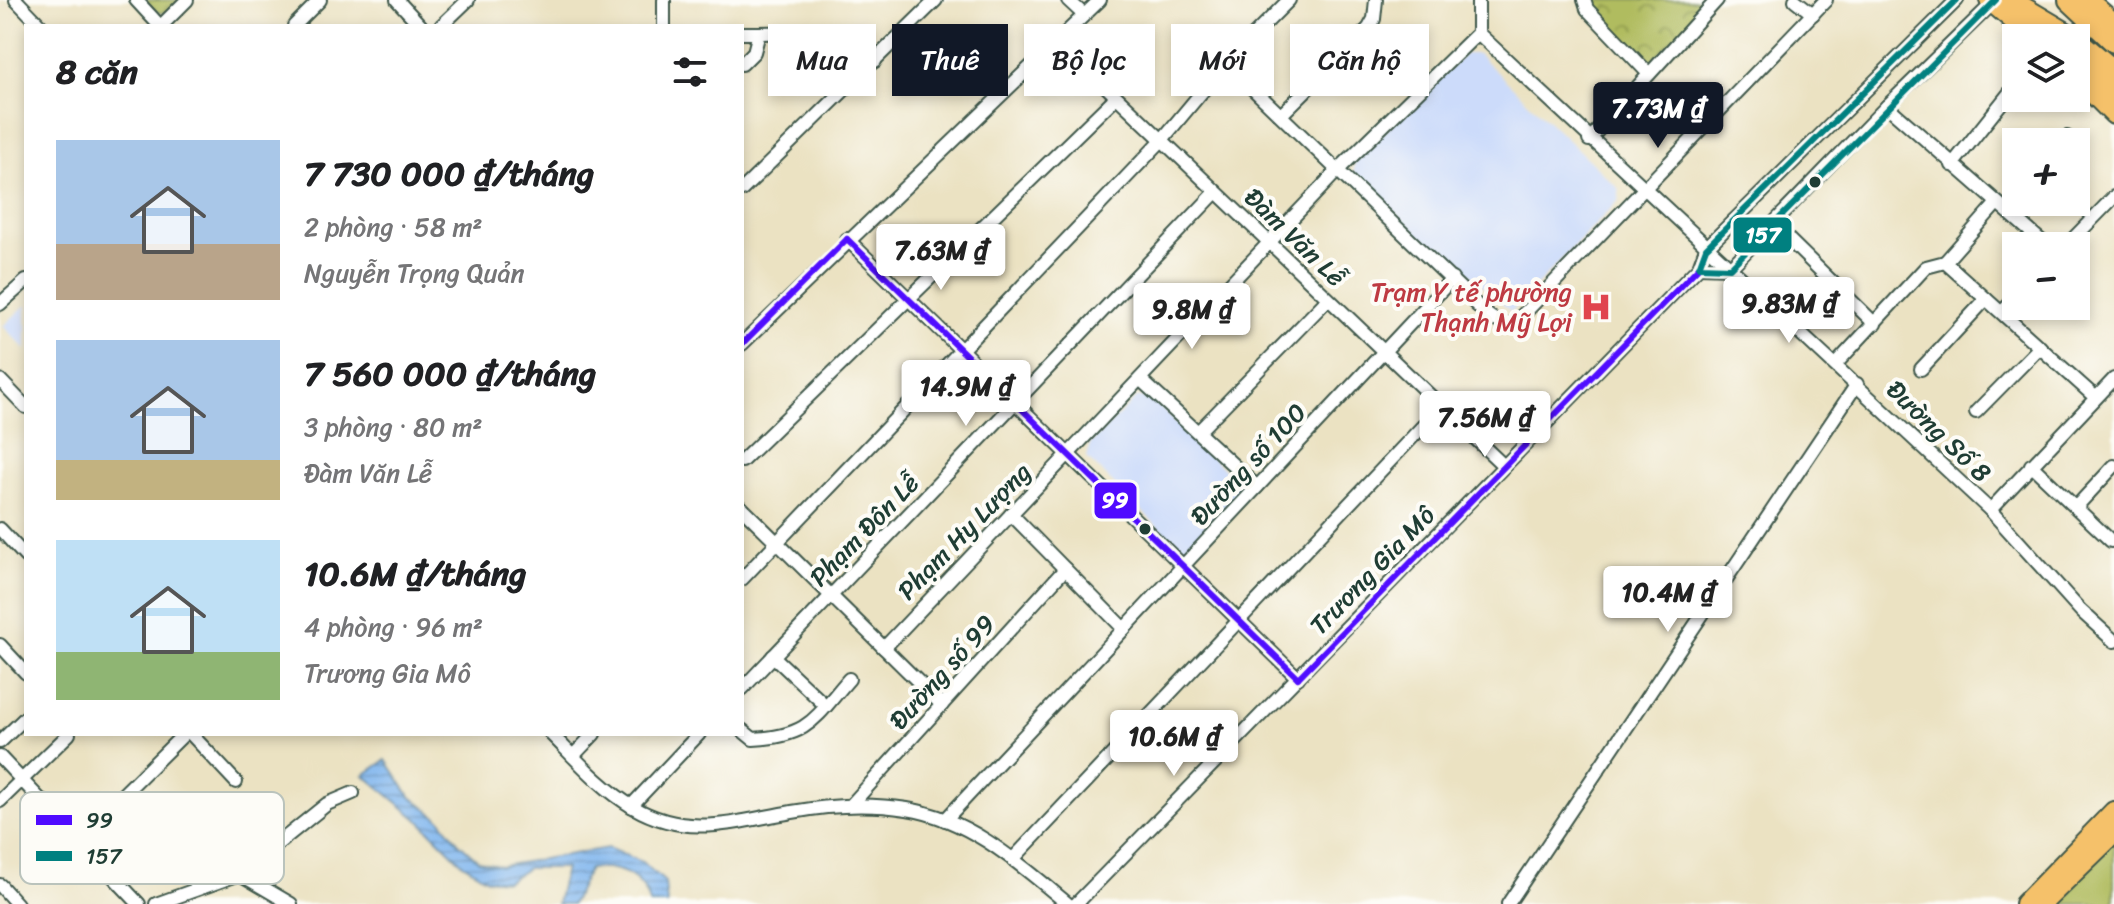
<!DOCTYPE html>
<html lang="vi">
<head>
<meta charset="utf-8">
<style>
  :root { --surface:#fff; --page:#f2f2f2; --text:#202124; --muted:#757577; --accent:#111827 }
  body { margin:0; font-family:Sriracha,sans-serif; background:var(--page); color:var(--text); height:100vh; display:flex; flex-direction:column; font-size:30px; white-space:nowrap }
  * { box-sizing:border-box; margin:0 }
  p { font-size:26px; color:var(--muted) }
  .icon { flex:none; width:44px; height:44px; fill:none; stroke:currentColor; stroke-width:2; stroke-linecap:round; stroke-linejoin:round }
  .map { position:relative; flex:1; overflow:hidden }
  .side { position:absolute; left:24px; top:24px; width:720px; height:712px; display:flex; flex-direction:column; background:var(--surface); border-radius:0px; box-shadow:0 4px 12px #0003 }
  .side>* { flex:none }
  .banner { position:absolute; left:768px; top:24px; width:760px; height:72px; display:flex; gap:16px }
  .tools { position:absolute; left:2002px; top:24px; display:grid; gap:16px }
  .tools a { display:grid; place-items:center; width:88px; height:88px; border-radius:0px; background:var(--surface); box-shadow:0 4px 12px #0003; font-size:40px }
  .price { position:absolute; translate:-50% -68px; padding:0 18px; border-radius:8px; background:#fff; color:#222; font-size:26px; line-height:52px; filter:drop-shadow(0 2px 4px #0008) }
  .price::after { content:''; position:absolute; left:50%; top:48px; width:24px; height:18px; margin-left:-12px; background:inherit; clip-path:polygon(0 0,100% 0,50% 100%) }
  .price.current { background:var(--accent); color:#fff }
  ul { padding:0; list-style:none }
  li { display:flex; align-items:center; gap:24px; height:200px; padding:0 32px }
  li span { display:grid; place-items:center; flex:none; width:224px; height:160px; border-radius:0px; color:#555 }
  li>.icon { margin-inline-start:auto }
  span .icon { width:96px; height:96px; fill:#fffc; stroke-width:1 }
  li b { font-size:34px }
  h2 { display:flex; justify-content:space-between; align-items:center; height:96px; padding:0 32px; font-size:34px }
  .tag { padding:0 28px; border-radius:0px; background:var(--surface); box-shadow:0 4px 12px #0003; font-size:28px; line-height:72px }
  .tag.current { background:var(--accent); color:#fff }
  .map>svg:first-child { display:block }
  .built { fill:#ccdbfa }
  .grass { fill:#b0bc5e; stroke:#687c49; stroke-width:2 }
  .park { fill:url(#park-crowns); stroke:#687c49; stroke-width:2 }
  .water { fill:url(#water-rules); stroke:#4f7991; stroke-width:2 }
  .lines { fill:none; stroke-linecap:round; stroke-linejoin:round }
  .street-casing { stroke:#3e5649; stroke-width:16 }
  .primary-casing { stroke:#3e5649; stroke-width:24 }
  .highway-casing { stroke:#3e5649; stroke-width:26 }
  .street { stroke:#fff; stroke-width:12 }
  .primary { stroke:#f5c16b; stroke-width:20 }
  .highway { stroke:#f5c16b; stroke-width:22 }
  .bus-1-casing { stroke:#fdfcf7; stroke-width:12 }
  .bus-2-casing { stroke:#fdfcf7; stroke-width:12 }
  .bus-1 { stroke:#4f0aff; stroke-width:6 }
  .bus-2 { stroke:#008080; stroke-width:6 }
  .bus-dot { fill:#1f3d34; stroke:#fdfcf7; stroke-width:3 }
  .labels { text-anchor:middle; stroke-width:8; stroke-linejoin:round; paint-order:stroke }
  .street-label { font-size:26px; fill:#1f3d34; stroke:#fdfcf7 }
  .health-label { font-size:26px; fill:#be3a42; stroke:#fdfcf7; text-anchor:end }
  .key { fill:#fdfcf7; stroke:#bac3bc; stroke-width:2 }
  .key-label { font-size:22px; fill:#1f3d34 }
  .line-badge { stroke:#fdfcf7; stroke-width:3 }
  .badge-label { font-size:22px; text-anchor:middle; font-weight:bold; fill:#fff }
</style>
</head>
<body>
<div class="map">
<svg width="2114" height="904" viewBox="0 0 2114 904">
  <defs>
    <pattern id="park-crowns" width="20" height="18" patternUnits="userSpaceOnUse" patternTransform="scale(2)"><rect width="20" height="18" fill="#b0bc5e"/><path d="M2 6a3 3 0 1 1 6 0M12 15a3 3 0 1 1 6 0" fill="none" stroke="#8f9a4e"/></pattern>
    <pattern id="water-rules" width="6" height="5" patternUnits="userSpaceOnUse" patternTransform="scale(2)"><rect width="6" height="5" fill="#7fb5ee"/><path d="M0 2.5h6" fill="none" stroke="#6794c2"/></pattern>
  </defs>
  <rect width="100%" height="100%" fill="#fdfcf7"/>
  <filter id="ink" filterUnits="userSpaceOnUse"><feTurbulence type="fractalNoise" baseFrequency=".0125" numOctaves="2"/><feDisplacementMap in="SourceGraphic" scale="16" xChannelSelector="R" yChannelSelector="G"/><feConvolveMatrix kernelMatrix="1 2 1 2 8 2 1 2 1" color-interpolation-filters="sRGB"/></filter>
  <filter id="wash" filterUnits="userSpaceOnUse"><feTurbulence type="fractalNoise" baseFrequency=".006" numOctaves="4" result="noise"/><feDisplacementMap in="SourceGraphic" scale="32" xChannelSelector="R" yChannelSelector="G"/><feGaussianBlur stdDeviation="1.8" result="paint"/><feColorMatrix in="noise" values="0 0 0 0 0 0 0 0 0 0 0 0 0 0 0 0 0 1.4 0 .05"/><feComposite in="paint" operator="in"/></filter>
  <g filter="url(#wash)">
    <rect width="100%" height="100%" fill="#ebe2c2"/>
    <g class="built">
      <polygon points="1465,54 1478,54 1619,189 1619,200 1511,312 1442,248 1430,247 1354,172 1355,160"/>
      <polygon points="26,305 26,350 3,326"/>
      <polygon points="1150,397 1243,488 1242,495 1191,548 1179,547 1087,458 1090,444 1136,398"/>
    </g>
    <polygon class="grass" points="2114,836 2114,904 2046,904"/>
    <g class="park">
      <polygon points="144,0 181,0 169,12 158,13"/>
      <polygon points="1585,0 1711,0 1653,60 1641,61"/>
    </g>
    <path class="water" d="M386,760L410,796L440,819L459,843L479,861L501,866L608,848L642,862L665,882L667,904H650C643,874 616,865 589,869L572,904H557L565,868H528L507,881L487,879L463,864L421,822L364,775Z"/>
  </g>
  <g filter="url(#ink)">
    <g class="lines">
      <defs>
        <g id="street">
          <polyline points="16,0 41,26"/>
          <polyline points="136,0 160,26"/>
          <polyline points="397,0 421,26"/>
          <polyline points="1068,0 1084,15"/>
          <polyline points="1584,0 1587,9 1649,74"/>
          <polyline points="1795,0 1813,14"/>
          <polyline points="161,26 187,0"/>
          <polyline points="294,26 320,0"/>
          <polyline points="441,26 468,0"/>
          <polyline points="664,26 664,0"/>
          <path d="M742,33C789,34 840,24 875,61"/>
          <polyline points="1478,33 1990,510 2081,611 2114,641"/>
          <polyline points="1478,33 1478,0"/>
          <polyline points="1056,39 1504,466"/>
          <path d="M1226,63L1460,288C1474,301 1493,328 1514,324L1826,0"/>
          <polyline points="742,64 754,52 759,33"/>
          <polyline points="1887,106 2047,246"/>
          <polyline points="1281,115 1369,28 1374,19 1376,0"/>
          <polyline points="1589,140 1717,0"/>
          <polyline points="2063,142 2067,137"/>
          <polyline points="1952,165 2011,91"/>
          <polyline points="742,190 936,0"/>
          <polyline points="1774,225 1875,324"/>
          <polyline points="847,239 1298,678"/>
          <polyline points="2066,246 2114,197"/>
          <polyline points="1945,262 1997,203"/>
          <polyline points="1699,267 1730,268 1887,106 1993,3"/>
          <polyline points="0,304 26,281"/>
          <polyline points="2002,312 2016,298"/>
          <polyline points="742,344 1100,0"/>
          <polyline points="1836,364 1926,267 1945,262 2095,397"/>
          <polyline points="1921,369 1986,299"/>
          <polyline points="1140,379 1257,487"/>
          <polyline points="0,380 26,407"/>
          <polyline points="1976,412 2040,347"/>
          <polyline points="1198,432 1328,299"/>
          <polyline points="742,461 1116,97"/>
          <polyline points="2031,465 2111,541"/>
          <polyline points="2076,507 2114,466"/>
          <polyline points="742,508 942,705"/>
          <polyline points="1990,510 2114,379"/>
          <polyline points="1011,514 1124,629"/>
          <polyline points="0,529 26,557"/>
          <polyline points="742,579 1161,141 1226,63 1289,0"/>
          <polyline points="0,645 26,673"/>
          <polyline points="884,648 1338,170 1478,33"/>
          <polyline points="773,656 826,706"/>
          <polyline points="742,689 1216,192"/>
          <path d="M742,730L753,739C810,736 814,719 849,679"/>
          <polyline points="191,734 236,782"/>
          <path d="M551,734C576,759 602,789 633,807C688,839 734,822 792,812C830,805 869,803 907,809C971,819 1021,865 1068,904"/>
          <polyline points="0,742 26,717"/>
          <polyline points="573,756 594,734"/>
          <polyline points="0,757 139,904"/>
          <polyline points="0,801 69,734"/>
          <polyline points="851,805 1065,569"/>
          <polyline points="631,806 699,734"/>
          <polyline points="945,820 1452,279"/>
          <polyline points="78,839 184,734"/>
          <polyline points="1013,859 1441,407"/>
          <polyline points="240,874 291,904"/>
          <polyline points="0,885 17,904"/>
          <polyline points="156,904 240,874 327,804 353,793"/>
          <polyline points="1076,904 1699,267 1706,248 1957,0"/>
          <polyline points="1508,904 1857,384"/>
        </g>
        <g id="primary">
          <polyline points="1990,0 2035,38"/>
          <polyline points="2069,0 2114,42"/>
          <polyline points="2087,0 2114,24"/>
          <polyline points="2012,1 2075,38"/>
          <polyline points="2076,39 2114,71"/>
          <polyline points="2076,58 2114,90"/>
          <polyline points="2076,76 2114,114"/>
          <polyline points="2025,904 2114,812"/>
        </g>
        <polyline id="highway" points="2039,904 2114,831"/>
      </defs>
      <use href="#street" class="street-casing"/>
      <use href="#primary" class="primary-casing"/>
      <use href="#highway" class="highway-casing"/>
      <use href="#street" class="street"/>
      <use href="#primary" class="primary"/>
      <use href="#highway" class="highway"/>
      <defs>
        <g id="bus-1">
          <polyline points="847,239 1298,678"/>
          <polyline points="742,344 847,239"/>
          <polyline points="1298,678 1699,267"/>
        </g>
        <polyline id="bus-2" points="1957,0 1706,248 1699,267 1730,268 1996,0"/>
      </defs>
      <use href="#bus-1" class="bus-1-casing"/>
      <use href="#bus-2" class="bus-2-casing"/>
      <use href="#bus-1" class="bus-1"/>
      <use href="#bus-2" class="bus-2"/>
    </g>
  </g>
  <defs>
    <symbol id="hospital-bare" viewBox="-9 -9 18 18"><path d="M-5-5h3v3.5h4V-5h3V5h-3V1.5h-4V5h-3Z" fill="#e0444e" stroke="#fdfcf7" stroke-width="2.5" paint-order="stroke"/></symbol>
  </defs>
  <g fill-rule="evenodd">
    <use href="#hospital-bare" x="1574" y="285" width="44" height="44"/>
  </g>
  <g class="bus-dot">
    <circle cx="1815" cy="182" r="7"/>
    <circle cx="1145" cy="529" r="7"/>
  </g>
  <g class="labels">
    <g class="street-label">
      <text transform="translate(1295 237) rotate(44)" y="9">Đàm Văn Lễ</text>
      <text transform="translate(1939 431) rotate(44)" y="9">Đường Số 8</text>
      <text transform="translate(1248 464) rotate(-47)" y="9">Đường số 100</text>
      <text transform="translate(864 530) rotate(-46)" y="9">Phạm Đôn Lễ</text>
      <text transform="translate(964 531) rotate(-46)" y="9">Phạm Hy Lượng</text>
      <text transform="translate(1372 570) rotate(-46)" y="9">Trương Gia Mô</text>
      <text transform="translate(942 672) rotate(-48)" y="9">Đường số 99</text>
    </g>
    <g class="health-label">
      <text x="1572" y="301">Trạm Y tế phường<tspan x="1572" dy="30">Thạnh Mỹ Lợi</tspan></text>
    </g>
  </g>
  <rect x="20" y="792" width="264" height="92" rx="12" class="key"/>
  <rect x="36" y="815" width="36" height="10" fill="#4f0aff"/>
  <rect x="36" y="851" width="36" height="10" fill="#008080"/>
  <g class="key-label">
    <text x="86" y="828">99</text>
    <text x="86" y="864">157</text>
  </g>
  <g class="line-badge">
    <rect x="1732" y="216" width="61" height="38" rx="8" fill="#008080"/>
    <rect x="1093" y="481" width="45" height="39" rx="8" fill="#4f0aff"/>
  </g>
  <g class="badge-label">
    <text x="1763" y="243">157</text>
    <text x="1115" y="508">99</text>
  </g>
</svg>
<div class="tools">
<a><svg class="icon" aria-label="layers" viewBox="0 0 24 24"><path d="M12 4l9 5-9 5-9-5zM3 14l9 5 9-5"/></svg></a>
<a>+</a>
<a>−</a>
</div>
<b class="price current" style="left:1658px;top:150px">7.73M ₫</b>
<b class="price" style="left:941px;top:292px">7.63M ₫</b>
<b class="price" style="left:1789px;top:345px">9.83M ₫</b>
<b class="price" style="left:1192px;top:351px">9.8M ₫</b>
<b class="price" style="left:966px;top:428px">14.9M ₫</b>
<b class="price" style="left:1485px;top:459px">7.56M ₫</b>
<b class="price" style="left:1668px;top:634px">10.4M ₫</b>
<b class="price" style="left:1174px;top:778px">10.6M ₫</b>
<div class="banner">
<a class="tag">Mua</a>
<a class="tag current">Thuê</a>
<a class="tag">Bộ lọc</a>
<a class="tag">Mới</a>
<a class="tag">Căn hộ</a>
</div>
<section class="side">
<h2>8 căn<svg class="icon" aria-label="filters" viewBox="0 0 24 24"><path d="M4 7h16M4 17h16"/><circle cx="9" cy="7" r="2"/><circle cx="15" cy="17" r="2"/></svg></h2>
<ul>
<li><span style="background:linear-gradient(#a9c7e8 65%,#b9a48a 0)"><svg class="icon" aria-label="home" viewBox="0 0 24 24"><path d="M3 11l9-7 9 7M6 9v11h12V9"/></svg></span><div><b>7 730 000 ₫/tháng</b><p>2 phòng · 58 m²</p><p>Nguyễn Trọng Quản</p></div></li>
<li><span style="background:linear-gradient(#a9c7e8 75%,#c2b280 0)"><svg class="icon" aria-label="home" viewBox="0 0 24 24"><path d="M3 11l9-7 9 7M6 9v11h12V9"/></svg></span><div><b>7 560 000 ₫/tháng</b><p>3 phòng · 80 m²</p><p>Đàm Văn Lễ</p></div></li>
<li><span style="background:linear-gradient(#bfe0f5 70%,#8fb573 0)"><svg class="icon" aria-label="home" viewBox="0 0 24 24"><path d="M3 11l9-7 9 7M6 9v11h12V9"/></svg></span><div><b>10.6M ₫/tháng</b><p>4 phòng · 96 m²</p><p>Trương Gia Mô</p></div></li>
</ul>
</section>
</div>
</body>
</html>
